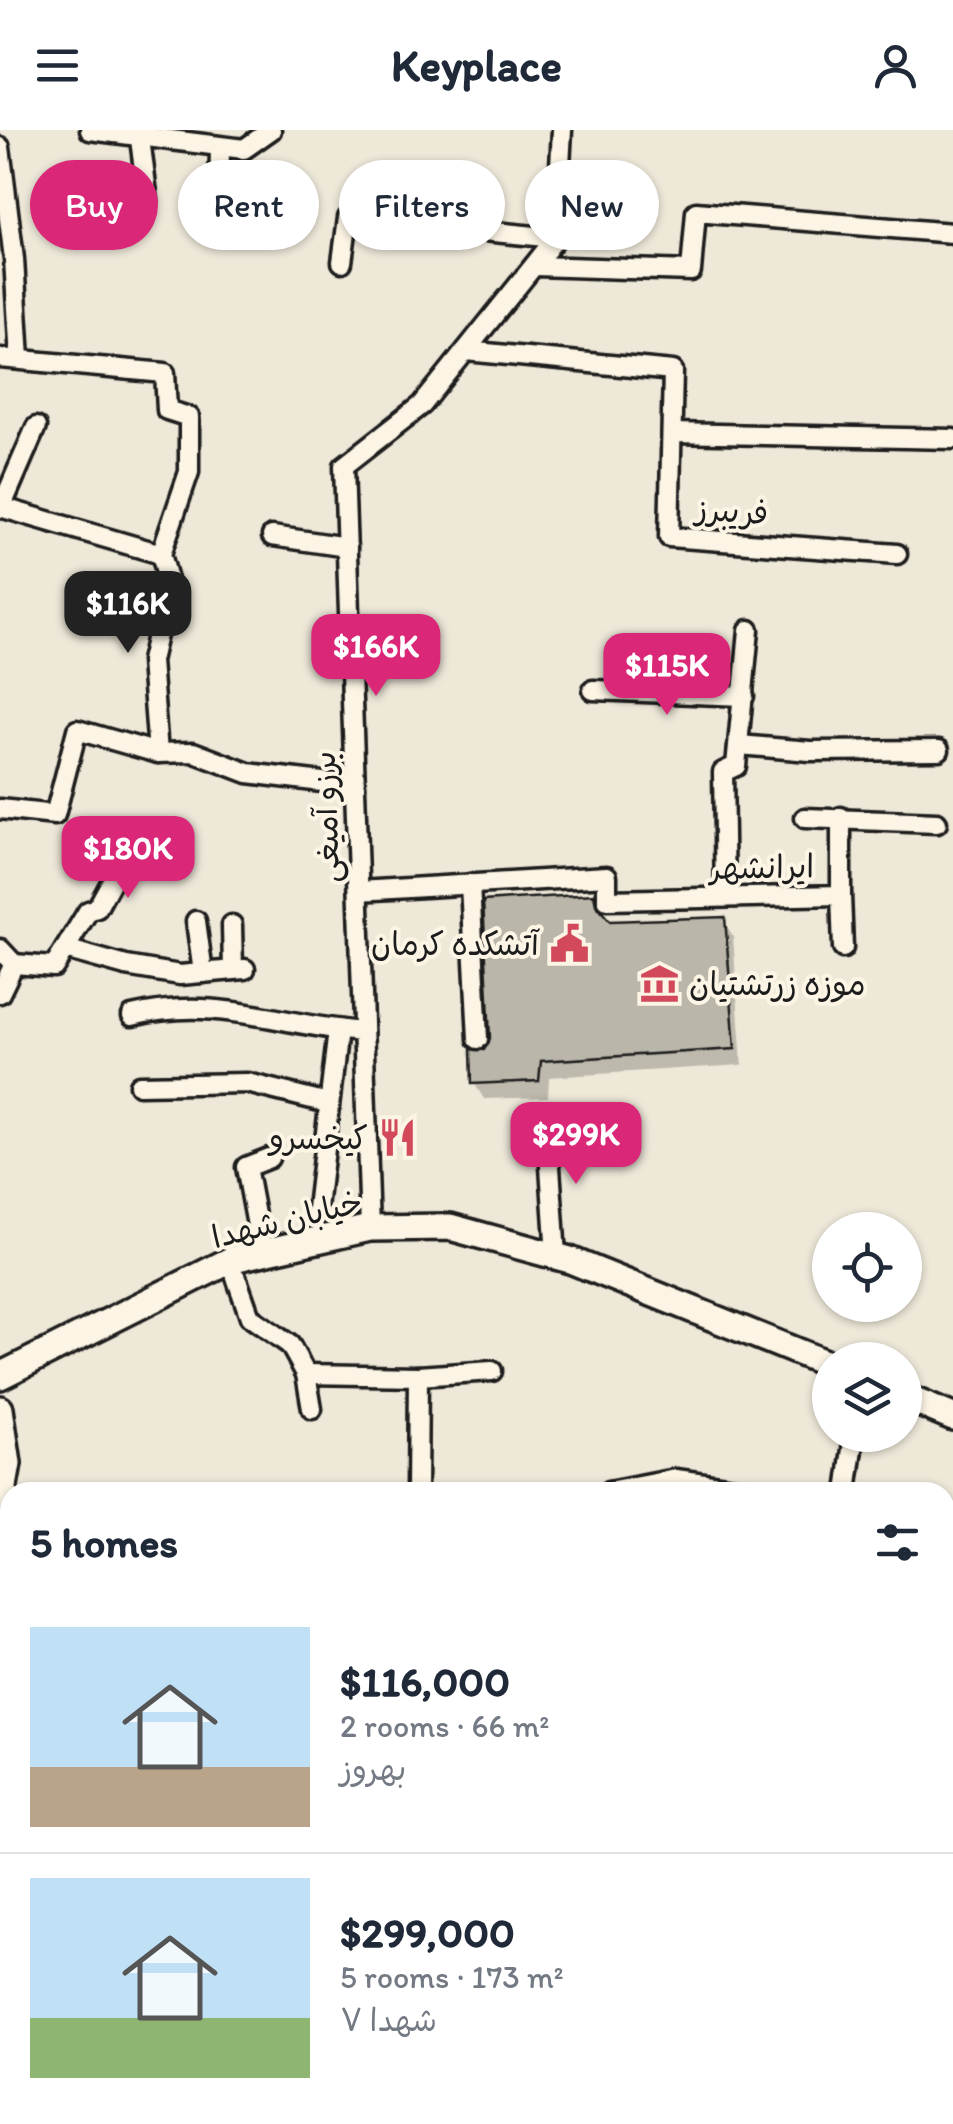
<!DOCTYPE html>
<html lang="en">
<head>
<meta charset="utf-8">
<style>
  :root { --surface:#fff; --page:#f2f2f3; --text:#1f2937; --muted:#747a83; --line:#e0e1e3; --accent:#db2777 }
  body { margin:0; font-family:Itim,"Playpen Sans Arabic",sans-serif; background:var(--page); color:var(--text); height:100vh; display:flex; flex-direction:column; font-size:38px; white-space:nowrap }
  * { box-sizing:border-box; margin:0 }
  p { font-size:32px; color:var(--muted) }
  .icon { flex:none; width:55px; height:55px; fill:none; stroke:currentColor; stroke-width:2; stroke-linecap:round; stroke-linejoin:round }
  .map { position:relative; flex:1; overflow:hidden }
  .drawer { position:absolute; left:0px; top:1352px; width:955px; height:642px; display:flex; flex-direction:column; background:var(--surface); border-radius:30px 30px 0 0; box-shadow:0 2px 8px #0004 }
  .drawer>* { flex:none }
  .banner { position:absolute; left:30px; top:30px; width:895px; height:90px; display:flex; gap:20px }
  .buttons { position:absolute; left:812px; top:1082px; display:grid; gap:20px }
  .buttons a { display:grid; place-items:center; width:110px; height:110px; border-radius:50%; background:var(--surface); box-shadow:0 2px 8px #0004; font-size:50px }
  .price { position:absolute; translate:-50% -85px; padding:0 22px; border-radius:20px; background:var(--accent); color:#fff; font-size:32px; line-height:65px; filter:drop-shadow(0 2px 5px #0008) }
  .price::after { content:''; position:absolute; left:50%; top:60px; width:30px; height:22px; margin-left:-15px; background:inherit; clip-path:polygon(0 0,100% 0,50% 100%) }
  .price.on { background:#222; color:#fff }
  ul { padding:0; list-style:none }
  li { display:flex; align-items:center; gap:30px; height:250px; padding:0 30px }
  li+li { border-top:2px solid var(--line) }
  li span { display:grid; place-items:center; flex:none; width:280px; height:200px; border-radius:0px; color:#555 }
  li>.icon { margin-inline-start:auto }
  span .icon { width:120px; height:120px; fill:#fffc; stroke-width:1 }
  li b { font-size:42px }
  h2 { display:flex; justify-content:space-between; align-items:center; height:120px; padding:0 30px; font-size:42px }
  .pill { padding:0 35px; border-radius:45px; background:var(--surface); box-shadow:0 2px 8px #0004; font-size:35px; line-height:90px }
  .pill.on { background:var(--accent); color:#fff }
  header { display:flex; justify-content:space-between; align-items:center; height:130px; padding:0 30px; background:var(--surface); font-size:45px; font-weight:700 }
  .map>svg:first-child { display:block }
  .forest { fill:url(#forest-crowns); stroke:#76736c; stroke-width:2.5 }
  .shadow { fill:#0003 }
  .building { fill:#bab6aa; stroke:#1c1c1c; stroke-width:2.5 }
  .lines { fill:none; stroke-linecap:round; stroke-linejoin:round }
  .street-casing { stroke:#1c1c1c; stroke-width:25 }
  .secondary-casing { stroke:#1c1c1c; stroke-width:32 }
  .street { stroke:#fcf5e5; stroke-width:18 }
  .secondary { stroke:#fcf5e5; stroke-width:25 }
  .labels { text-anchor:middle; stroke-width:8; stroke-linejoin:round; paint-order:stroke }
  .street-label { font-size:32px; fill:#1c1c1c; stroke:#fcf5e5 }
  .poi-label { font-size:32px; fill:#1c1c1c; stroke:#fcf5e5; text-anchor:end }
</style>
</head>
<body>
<header><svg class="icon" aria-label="menu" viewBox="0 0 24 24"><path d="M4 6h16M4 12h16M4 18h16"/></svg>Keyplace<svg class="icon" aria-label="person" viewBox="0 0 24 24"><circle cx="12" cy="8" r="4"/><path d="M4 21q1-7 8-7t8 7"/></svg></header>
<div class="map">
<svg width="953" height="1994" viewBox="0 0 953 1994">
  <defs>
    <pattern id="forest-crowns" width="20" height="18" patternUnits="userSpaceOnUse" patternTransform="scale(2.5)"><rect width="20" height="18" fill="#cfcabd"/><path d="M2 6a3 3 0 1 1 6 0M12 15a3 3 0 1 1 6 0" fill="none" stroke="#b1ada2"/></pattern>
  </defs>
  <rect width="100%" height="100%" fill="#eee8d9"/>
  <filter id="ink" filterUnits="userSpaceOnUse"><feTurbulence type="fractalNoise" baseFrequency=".01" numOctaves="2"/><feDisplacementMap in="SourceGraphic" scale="20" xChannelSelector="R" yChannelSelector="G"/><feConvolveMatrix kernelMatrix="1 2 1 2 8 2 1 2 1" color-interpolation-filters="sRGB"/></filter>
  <g filter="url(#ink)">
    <polygon class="forest" points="397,1985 837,1985 829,1994 401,1994"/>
    <g class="shadow">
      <polygon points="593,767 609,794 723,790 733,806 742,935 549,947 548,967 484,969 474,953 485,922"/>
      <polygon points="316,1985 321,1994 303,1994 300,1989"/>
    </g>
    <polygon class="building" points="594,764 596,775 610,791 725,787 735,919 541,931 539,951 472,954 471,919 484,920 490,908 483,771"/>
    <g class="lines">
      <defs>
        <g id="street">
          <polyline points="90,0 244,19 271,0"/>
          <polyline points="0,17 14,129 20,229"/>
          <polyline points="91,74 148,71 140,9"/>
          <polyline points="219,75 220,17"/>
          <polyline points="342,132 348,88 556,108"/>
          <polyline points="535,136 691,141 696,82 953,103"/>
          <polyline points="466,221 673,241 669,407 897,424"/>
          <polyline points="0,228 165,243 167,280 189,287 189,342 161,424"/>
          <polyline points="672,303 953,309"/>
          <polyline points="0,377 161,424"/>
          <polyline points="1,378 36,297"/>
          <polyline points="272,406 347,417"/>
          <polyline points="593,560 744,566"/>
          <polyline points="739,615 810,621 939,620"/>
          <polyline points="158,623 151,531 169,453 161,424"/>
          <polyline points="0,679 55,685 77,600 158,623 193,622 248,643 355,656"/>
          <polyline points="805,688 937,693"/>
          <polyline points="470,754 478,909"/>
          <polyline points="359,761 607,746 607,770 841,765 841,687"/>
          <polyline points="841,765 843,818"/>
          <polyline points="725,767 723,642 736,636 749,500"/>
          <polyline points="196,791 203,843"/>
          <polyline points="232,795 233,840"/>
          <polyline points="0,819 14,834"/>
          <polyline points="65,819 88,781 97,778 131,716"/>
          <polyline points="0,863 14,834 54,837 65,819 126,836 180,845 245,839"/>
          <path d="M132,886C219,865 279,896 363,902"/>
          <polyline points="139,955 247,953 328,973"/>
          <polyline points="547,992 556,1126"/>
          <polyline points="316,1087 338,900"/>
          <polyline points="370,1098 344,336 422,275 556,108 562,0"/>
          <polyline points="262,1122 246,1037 269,1028"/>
          <polyline points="236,1147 250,1187 290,1215 306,1244 312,1279"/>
          <polyline points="306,1244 418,1246 492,1241"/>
          <polyline points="417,1362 418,1246"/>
          <polyline points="608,1362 676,1349 768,1362"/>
          <polyline points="847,1362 855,1305"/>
          <polyline points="945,1420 953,1421"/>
          <polyline points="5,1480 10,1508"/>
          <polyline points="945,1541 953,1540"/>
          <polyline points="0,1582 10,1580"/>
          <polyline points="945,1599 953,1598"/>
          <polyline points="945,1668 953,1668"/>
          <polyline points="945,1885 953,1886"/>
          <polyline points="383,1985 387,1994"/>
          <polyline points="34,1994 65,1985"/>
        </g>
        <g id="secondary">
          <polyline points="0,1246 233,1129 370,1098 450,1097 570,1130 830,1235"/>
          <polyline points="905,1267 953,1287"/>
          <polyline points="0,1279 8,1334 0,1378"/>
          <polyline points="0,1480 10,1479"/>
          <polyline points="945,1727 953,1721"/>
          <polyline points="945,1753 953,1747"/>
          <polyline points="0,1867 10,1901"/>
          <polyline points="0,1946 10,1945"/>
          <polyline points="25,1985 26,1994"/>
          <polyline points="353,1985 356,1994"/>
        </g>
      </defs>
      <use href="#street" class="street-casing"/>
      <use href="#secondary" class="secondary-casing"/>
      <use href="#street" class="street"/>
      <use href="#secondary" class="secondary"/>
    </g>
  </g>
  <defs>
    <symbol id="civic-bare" viewBox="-9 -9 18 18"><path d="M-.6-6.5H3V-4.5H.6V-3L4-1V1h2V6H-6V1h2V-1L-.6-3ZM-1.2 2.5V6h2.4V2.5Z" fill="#d1495b" stroke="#fcf5e5" stroke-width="2.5" paint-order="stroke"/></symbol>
    <symbol id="museum-bare" viewBox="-9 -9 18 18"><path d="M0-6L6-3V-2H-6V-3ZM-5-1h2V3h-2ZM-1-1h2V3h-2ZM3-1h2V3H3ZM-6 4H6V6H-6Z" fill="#d1495b" stroke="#fcf5e5" stroke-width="2.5" paint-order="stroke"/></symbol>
    <symbol id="restaurant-bare" viewBox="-9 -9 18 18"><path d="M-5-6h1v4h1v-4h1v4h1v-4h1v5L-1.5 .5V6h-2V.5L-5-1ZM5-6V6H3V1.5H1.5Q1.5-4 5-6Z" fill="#d1495b" stroke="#fcf5e5" stroke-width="2.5" paint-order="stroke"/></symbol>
  </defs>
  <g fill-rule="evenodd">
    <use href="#civic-bare" x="542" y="786" width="55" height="55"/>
    <use href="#museum-bare" x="632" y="826" width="55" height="55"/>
    <use href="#restaurant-bare" x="370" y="980" width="55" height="55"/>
  </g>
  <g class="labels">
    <g class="street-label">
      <text transform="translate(732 381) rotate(4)" y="11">فریبرز</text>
      <text transform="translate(326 687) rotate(-92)" y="11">برزو آمیغی</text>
      <text transform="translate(762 737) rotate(-1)" y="11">ایرانشهر</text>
      <text transform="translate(287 1089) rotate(-14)" y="11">خیابان شهدا</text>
    </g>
    <g class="poi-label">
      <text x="539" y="825">آتشکده کرمان</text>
      <text x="689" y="865" text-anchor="start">موزه زرتشتیان</text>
      <text x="368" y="1019">کیخسرو</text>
    </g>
  </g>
</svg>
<div class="buttons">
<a><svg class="icon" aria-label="locate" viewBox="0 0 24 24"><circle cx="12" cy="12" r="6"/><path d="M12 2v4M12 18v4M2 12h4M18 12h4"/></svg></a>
<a><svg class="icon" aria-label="layers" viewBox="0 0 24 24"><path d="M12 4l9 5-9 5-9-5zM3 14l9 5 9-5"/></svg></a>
</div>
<b class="price on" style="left:128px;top:526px">$116K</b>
<b class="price" style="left:376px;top:569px">$166K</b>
<b class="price" style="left:667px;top:588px">$115K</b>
<b class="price" style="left:128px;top:771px">$180K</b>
<b class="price" style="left:576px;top:1057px">$299K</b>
<div class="banner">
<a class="pill on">Buy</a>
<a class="pill">Rent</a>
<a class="pill">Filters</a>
<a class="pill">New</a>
</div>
<section class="drawer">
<h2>5 homes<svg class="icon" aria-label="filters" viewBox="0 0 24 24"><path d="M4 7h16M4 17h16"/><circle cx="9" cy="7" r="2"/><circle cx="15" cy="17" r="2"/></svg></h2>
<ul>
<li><span style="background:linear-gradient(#bfe0f5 70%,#b9a48a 0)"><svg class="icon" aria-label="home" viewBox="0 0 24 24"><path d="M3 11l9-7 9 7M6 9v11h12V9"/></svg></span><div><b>$116,000</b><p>2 rooms · 66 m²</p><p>بهروز</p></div></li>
<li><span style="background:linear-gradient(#bfe0f5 70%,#8fb573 0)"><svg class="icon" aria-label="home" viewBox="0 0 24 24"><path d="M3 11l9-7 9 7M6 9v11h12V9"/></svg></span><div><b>$299,000</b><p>5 rooms · 173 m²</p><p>شهدا ۷</p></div></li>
</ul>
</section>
</div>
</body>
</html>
